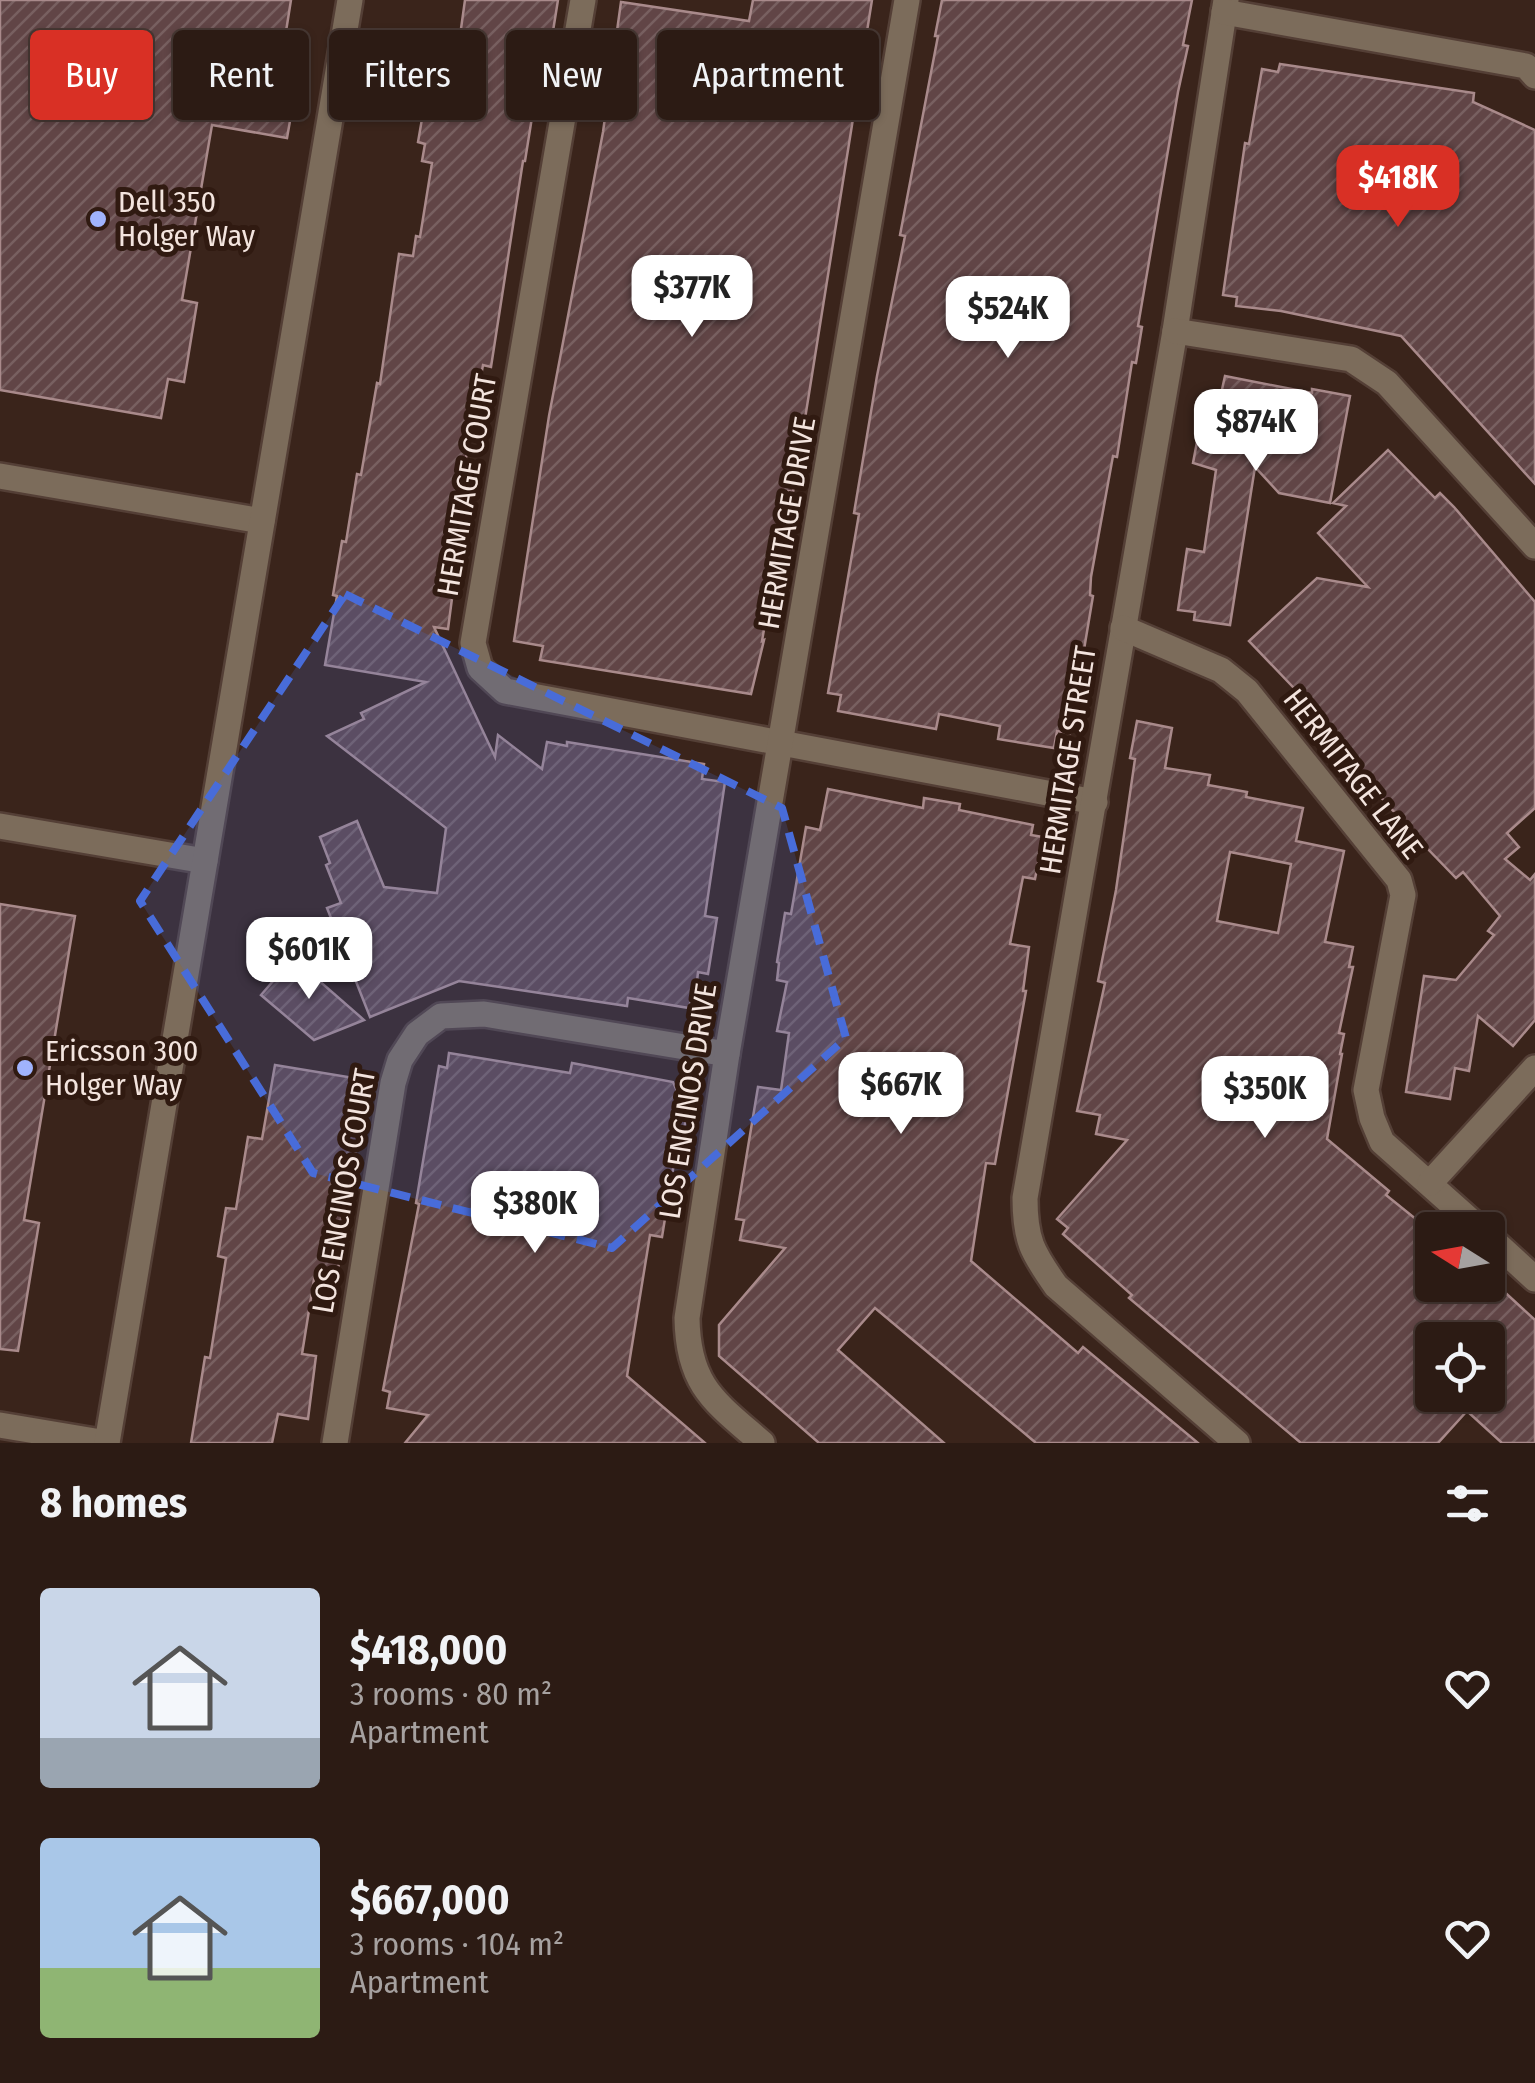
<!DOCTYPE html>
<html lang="en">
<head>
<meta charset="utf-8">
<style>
  :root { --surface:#2c1b14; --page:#382822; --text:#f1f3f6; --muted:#a6a1a0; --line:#483934; --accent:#d93025 }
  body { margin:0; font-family:"Fira Sans Condensed",sans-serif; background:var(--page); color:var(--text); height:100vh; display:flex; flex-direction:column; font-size:38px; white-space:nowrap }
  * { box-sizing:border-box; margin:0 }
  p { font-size:32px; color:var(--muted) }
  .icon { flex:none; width:55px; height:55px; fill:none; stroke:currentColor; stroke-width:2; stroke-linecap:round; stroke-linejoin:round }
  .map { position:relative; height:1443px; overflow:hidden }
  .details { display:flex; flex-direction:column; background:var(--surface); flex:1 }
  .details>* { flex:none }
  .guide { position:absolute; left:30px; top:30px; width:1000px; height:90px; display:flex; gap:20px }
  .needle { width:65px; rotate:281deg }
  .fabs { position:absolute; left:1415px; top:1212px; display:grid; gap:20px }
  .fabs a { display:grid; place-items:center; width:90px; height:90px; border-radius:10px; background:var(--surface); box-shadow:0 2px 8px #0004,0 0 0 2px var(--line); font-size:50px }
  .price { position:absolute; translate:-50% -85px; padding:0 22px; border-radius:20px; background:#fff; color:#222; font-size:32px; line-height:65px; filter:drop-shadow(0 2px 5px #0008) }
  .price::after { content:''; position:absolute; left:50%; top:60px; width:30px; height:22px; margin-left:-15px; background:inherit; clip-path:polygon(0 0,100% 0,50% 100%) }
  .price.current { background:var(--accent); color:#fff }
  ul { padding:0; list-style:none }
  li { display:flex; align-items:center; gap:30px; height:250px; padding:0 40px }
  li span { display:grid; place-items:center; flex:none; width:280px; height:200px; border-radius:10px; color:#555 }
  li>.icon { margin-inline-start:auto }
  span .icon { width:120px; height:120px; fill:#fffc; stroke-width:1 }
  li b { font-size:42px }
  h2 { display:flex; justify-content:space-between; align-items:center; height:120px; padding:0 40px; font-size:42px }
  .pill { padding:0 35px; border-radius:10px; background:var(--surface); box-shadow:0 2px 8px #0004,0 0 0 2px var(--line); font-size:35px; line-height:90px }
  .pill.current { background:var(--accent); color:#fff }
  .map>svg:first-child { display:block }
  .building { fill:url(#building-hatch); stroke:#a98a8b; stroke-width:2.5; fill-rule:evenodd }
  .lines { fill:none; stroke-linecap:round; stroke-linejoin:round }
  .minor-casing { stroke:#543f36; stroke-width:30 }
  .minor { stroke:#7c6c5b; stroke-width:25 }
  .marked { fill:#486cd9; fill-opacity:0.2; stroke:#486cd9; stroke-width:8; stroke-dasharray:20 12; stroke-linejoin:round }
  .poi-dot { fill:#a0b3fd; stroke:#301a11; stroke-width:4 }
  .labels { text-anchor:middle; stroke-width:10; stroke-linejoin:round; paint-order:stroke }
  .poi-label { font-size:30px; fill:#f3e4de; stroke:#301a11; text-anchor:start }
  .street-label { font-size:30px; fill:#f3e4de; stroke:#301a11 }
</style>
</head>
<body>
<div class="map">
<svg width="1535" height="1443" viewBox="0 0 1535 1443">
  <defs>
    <pattern id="building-hatch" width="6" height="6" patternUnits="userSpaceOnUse" patternTransform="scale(2.5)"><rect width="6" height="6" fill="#614546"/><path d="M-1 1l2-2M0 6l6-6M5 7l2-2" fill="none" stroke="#786060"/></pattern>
  </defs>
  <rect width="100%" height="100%" fill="#3a241b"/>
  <g class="building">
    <polygon points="0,0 291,0 284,44 303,47 287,138 212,125 182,300 197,303 184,382 168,379 161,418 0,390"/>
    <polygon points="465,0 558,0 544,87 537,86 525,161 523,161 491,367 483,365 460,490 466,491 448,629 434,627 495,757 498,735 542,769 547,742 567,746 567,742 704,764 702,779 725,782 705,916 717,918 708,974 698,972 695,1000 691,1000 689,1008 628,998 627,1006 459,981 370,1017 327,908 341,903 326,865 330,863 320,837 357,821 384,887 437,893 446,828 327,736 364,719 361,713 426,682 325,665 337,596 333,595 342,541 346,542 357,474 361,475 377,383 380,384 399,254 413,256 416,236 420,237 432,163 422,161 425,144 418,142 437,32 460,36"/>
    <polygon points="753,0 872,0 796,475 793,492 788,491 762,641 764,640 751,694 540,660 543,646 514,641 549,416 603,132 621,2 749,21"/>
    <polygon points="942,0 1192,0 1183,45 1188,46 1178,92 1138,326 1142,327 1136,363 1132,362 1117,457 1113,456 1091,577 1090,595 1093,596 1070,733 1057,731 1054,748 998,739 1000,726 939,714 936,729 838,711 841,695 828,693 859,514 854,513 877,376 905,236 900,235 938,36 935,36"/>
    <polygon points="1280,64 1474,93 1473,102 1535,130 1535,484 1401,336 1281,311 1236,306 1237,297 1223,295 1245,143 1249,144 1262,69 1278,72"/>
    <polygon points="1225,376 1312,393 1312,389 1350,396 1330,503 1279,493 1255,467 1230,625 1194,620 1195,612 1178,610 1187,549 1204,552 1216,470 1193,463 1205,400 1219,403"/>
    <polygon points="1388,450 1435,498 1440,493 1454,507 1535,602 1535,808 1507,833 1519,847 1505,859 1530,880 1535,874 1535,1020 1513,1046 1478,1016 1469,1071 1455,1068 1450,1099 1406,1092 1424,976 1456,980 1494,935 1488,931 1500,916 1463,872 1456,878 1422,843 1317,726 1322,721 1312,707 1249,641 1317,578 1368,587 1318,533 1346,506 1333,503"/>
    <path d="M1137,721L1172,728L1165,768L1210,775L1208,785L1247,792L1246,797L1303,808L1296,841L1344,851L1325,942L1353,947L1349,967H1353L1339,1033L1344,1034L1340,1054H1342L1327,1139L1389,1191L1386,1195L1432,1232V1285H1497L1535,1320V1443H1502L1467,1411L1438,1443H1301L1129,1298L1132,1295L1063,1234L1068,1228L1057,1219L1127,1140L1096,1134L1100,1115L1077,1111L1105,983L1098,981L1116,890L1135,759L1130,758ZM1230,852L1291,864L1278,933L1217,921ZM1432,1340H1488V1395H1432Z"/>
    <polygon points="828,789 923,808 924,798 960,804 959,810 1033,825 1031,835 1043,837 1035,879 1023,877 1010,944 1029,947 1023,991 1026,991 995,1164 986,1163 971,1261 1078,1353 1083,1347 1198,1443 1036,1443 875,1308 838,1350 944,1443 819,1443 719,1356 719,1325 785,1248 740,1240 744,1220 736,1219 758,1087 781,1090 789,1033 777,1031 787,982 777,980 779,963 777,962 785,913 791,914 806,827 820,830"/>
    <polygon points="0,904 75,916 24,1220 39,1223 18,1351 0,1349"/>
    <polygon points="293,958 364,1020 314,1040 261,995"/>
    <polygon points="449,1053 570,1073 572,1063 673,1082 681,1100 689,1102 680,1152 676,1151 662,1237 650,1235 627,1376 705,1443 405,1443 428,1415 387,1408 390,1392 383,1390 419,1204 416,1203 439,1066 447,1068"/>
    <polygon points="275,1065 366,1080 337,1276 315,1273 302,1354 316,1356 308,1419 278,1414 272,1443 191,1443 205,1357 210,1358 226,1258 218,1256 226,1208 236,1209 248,1137 262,1139"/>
  </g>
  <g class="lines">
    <defs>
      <g id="minor">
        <polyline points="583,0 473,643 480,668 505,691 1095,802"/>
        <path d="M1226,0L1175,331L1025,1198C1025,1240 1032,1252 1056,1286L1237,1443"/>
        <polyline points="1224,12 1526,66 1535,76"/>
        <polyline points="1175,331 1351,359 1387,383 1535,546"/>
        <polyline points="0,476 262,521"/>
        <polyline points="1123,628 1221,670 1247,691 1399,880 1403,895 1366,1090 1372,1118 1382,1142 1481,1230"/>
        <polyline points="0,826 205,861"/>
        <polyline points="1430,1183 1535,1068"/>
        <polyline points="1488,1236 1535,1279"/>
        <polyline points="0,1425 107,1443"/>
        <polyline points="107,1443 350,0"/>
        <polyline points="335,1443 393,1083 400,1060 417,1034 441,1016 484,1014 727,1054"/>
        <path d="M762,1443C715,1402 688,1386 687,1318L727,1054L907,0"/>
      </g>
    </defs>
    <use href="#minor" class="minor-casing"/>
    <use href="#minor" class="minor"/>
  </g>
  <path class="marked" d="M345,594L782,808L846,1038L612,1248L313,1173L140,901Z"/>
  <g class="poi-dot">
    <circle cx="98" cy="219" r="10"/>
    <circle cx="25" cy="1068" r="10"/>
  </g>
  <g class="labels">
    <g class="poi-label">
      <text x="118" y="212">Dell 350<tspan x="118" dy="34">Holger Way</tspan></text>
      <text x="45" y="1061">Ericsson 300<tspan x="45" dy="34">Holger Way</tspan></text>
    </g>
    <g class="street-label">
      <text transform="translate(467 485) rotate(-80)" y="10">HERMITAGE COURT</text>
      <text transform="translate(787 523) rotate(-80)" y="10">HERMITAGE DRIVE</text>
      <text transform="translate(1068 760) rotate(-81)" y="10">HERMITAGE STREET</text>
      <text transform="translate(1353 774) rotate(52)" y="10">HERMITAGE LANE</text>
      <text transform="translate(688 1101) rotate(-81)" y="10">LOS ENCINOS DRIVE</text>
      <text transform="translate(344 1191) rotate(-80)" y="10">LOS ENCINOS COURT</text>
    </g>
  </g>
</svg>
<div class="fabs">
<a><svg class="needle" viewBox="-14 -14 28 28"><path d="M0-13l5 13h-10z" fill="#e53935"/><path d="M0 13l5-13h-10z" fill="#a6a1a0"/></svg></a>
<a><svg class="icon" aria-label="locate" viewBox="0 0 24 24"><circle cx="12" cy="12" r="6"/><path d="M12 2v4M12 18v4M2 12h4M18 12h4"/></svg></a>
</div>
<b class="price current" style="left:1398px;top:230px">$418K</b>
<b class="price" style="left:692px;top:340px">$377K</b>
<b class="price" style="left:1008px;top:361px">$524K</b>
<b class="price" style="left:1256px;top:474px">$874K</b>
<b class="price" style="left:309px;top:1002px">$601K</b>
<b class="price" style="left:901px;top:1137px">$667K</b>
<b class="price" style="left:1265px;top:1141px">$350K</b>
<b class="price" style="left:535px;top:1256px">$380K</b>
<div class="guide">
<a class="pill current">Buy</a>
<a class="pill">Rent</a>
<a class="pill">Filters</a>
<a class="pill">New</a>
<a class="pill">Apartment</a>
</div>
</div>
<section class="details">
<h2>8 homes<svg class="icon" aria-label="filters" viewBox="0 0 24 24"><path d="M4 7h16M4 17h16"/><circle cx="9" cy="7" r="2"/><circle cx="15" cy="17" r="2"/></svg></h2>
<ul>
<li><span style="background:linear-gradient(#c9d6e8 75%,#9aa5b1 0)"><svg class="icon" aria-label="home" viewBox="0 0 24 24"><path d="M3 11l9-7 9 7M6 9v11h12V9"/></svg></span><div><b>$418,000</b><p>3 rooms · 80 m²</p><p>Apartment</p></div><svg class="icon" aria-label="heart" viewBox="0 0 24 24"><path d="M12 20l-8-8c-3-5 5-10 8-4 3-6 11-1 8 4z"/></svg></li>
<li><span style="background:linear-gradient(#a9c7e8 65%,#8fb573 0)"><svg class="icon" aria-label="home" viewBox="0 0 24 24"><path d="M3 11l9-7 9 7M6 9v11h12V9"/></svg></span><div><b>$667,000</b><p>3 rooms · 104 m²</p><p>Apartment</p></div><svg class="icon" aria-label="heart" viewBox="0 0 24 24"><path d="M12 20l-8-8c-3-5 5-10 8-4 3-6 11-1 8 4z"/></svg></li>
</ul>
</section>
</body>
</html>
